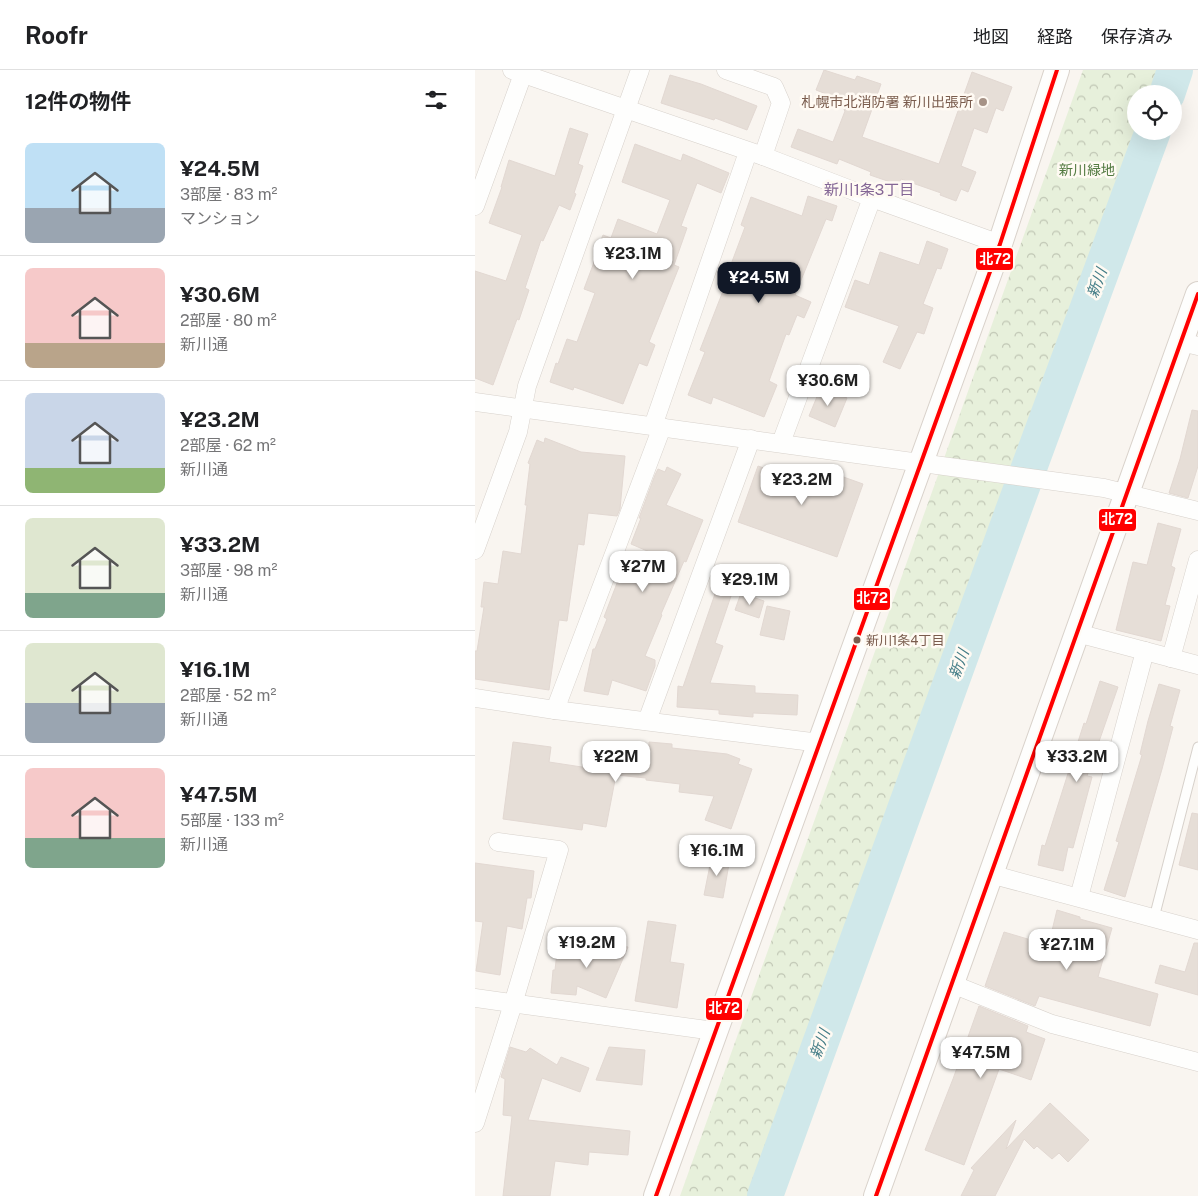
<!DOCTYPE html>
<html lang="ja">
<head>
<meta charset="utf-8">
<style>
  :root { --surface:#fff; --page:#f6f6f6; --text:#202124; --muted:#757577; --line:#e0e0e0; --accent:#111827 }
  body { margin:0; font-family:"Public Sans","Noto Sans JP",sans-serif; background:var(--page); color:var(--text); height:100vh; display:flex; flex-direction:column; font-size:19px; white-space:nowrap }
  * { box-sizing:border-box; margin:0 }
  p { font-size:16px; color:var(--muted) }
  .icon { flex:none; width:28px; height:28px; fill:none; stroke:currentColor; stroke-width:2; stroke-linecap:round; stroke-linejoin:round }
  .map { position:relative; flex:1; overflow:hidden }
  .drawer { display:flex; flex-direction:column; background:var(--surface); width:475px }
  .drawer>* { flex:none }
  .fabs { position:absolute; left:652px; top:15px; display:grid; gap:10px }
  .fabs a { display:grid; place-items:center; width:55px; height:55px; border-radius:50%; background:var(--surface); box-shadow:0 5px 20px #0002; font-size:25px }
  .price { position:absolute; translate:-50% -42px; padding:0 11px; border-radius:10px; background:#fff; color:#222; font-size:16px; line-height:32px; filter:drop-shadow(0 1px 2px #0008) }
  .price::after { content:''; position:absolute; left:50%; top:30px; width:15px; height:11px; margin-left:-8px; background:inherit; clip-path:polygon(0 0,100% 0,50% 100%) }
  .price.selected { background:var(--accent); color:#fff }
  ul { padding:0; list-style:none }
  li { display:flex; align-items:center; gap:15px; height:125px; padding:0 25px }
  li+li { border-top:1px solid var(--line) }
  li span { display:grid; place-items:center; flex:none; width:140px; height:100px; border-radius:8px; color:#555 }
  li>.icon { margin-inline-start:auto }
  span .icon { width:60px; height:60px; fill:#fffc; stroke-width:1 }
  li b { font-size:21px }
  h2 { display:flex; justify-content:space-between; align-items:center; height:60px; padding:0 25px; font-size:21px }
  header { display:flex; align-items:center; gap:30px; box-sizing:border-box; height:70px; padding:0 25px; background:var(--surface); border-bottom:1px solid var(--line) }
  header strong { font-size:24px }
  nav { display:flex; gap:28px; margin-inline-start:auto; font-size:18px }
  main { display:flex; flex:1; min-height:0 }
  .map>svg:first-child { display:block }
  .forest { fill:url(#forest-crowns) }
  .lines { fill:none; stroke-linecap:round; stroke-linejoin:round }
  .river { stroke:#d0e8ea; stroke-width:36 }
  .building { fill:#e6ded7; stroke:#e2d8d2 }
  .lane-casing { stroke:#d7d1cb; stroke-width:11 }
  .street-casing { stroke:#d7d1cb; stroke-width:19 }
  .secondary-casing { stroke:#d9d2cb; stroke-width:26 }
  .lane { stroke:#fefefd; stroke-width:9 }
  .street { stroke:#fefefd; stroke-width:18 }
  .secondary { stroke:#fefefd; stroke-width:24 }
  .bus-1-casing { stroke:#fffaf3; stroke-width:8 }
  .bus-1 { stroke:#f00; stroke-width:4 }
  .poi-dot { fill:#a69286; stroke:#fffaf3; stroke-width:2 }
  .bus-dot { fill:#7a5c4d; stroke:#fffaf3; stroke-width:2 }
  .labels { text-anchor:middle; stroke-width:5; stroke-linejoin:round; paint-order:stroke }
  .bus-label { font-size:13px; fill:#7a5c4d; stroke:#fffaf3; text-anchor:start }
  .poi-label { font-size:14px; fill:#7a5c4d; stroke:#fffaf3; text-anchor:end }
  .park-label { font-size:14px; fill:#537a41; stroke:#fffaf3 }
  .neighbourhood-label { font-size:15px; fill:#846695; stroke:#fffaf3 }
  .water-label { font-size:15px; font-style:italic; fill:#437c86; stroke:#fffaf3 }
  .line-badge { stroke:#fffaf3; stroke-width:2 }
  .badge-label { font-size:14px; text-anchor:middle; font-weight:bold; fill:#fff }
</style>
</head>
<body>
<header>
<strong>Roofr</strong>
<nav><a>地図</a><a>経路</a><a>保存済み</a></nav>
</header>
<main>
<section class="drawer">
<h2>12件の物件<svg class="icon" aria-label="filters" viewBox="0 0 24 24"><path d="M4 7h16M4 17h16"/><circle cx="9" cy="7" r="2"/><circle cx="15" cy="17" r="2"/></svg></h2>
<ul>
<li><span style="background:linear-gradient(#bfe0f5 65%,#9aa5b1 0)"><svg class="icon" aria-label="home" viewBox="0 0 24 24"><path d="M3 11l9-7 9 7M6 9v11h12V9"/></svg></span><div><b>¥24.5M</b><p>3部屋 · 83 m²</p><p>マンション</p></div></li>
<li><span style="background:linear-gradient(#f6c9c9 75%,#b9a48a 0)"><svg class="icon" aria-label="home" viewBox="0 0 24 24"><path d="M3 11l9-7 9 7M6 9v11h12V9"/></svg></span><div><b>¥30.6M</b><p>2部屋 · 80 m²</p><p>新川通</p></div></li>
<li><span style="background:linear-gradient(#c9d6e8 75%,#8fb573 0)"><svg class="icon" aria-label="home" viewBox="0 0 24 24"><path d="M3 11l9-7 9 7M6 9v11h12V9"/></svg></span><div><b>¥23.2M</b><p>2部屋 · 62 m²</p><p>新川通</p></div></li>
<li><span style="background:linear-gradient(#dfe7d0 75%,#7fa58c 0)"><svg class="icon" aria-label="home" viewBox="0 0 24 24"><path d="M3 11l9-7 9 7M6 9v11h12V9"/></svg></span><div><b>¥33.2M</b><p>3部屋 · 98 m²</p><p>新川通</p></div></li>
<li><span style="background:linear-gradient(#dfe7d0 60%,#9aa5b1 0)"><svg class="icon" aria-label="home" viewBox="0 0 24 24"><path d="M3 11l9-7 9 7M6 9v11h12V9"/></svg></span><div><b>¥16.1M</b><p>2部屋 · 52 m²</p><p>新川通</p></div></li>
<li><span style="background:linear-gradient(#f6c9c9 70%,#7fa58c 0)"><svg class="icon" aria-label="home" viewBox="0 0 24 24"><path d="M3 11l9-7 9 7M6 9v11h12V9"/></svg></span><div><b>¥47.5M</b><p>5部屋 · 133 m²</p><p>新川通</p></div></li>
</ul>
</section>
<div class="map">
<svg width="723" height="1126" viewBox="0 0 723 1126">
  <defs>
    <pattern id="forest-crowns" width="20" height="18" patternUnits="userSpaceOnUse" patternTransform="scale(1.25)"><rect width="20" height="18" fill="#e7f0db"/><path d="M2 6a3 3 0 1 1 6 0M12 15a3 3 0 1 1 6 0" fill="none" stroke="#c0c6b4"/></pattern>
  </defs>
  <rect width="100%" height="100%" fill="#f9f5f0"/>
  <polygon class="forest" points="608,0 686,0 678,24 661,24 661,61 665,61 366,882 280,1126 205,1126"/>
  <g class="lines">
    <g class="river">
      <polyline points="692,24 700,0"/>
      <polyline points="290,1126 537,444 678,61"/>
    </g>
  </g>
  <g class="building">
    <polygon points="349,0 380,10 382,6 406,14 387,67 464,94 497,2 537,17 528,41 521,38 512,63 499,58 486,96 501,102 493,122 486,119 481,131 465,125 466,123 426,109 424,115 395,105 396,102 364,89 362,94 316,77 323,59 358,72 370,41 369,40 372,32 341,20"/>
    <polygon points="195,5 226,14 282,36 272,60 240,48 239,50 186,33"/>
    <polygon points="95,58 113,64 103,94 108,96 99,123 101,124 95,140 84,135 68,171 66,170 50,218 54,220 44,250 42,249 18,315 0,308 0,201 31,211 47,165 14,153 27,117 26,117 34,90 80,106"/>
    <polygon points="160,74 206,91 208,84 254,103 246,123 222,113 206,156 212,158 199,195 204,197 174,272 180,275 172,296 164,293 148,334 99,317 98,320 75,312 81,293 83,294 92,269 102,272 120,223 109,219 121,187 119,187 128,165 136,168 143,149 182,164 195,130 147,112"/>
    <polygon points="333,126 362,136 357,151 351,149 320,225 336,232 329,248 322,245 314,265 311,264 294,311 302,315 289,347 238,327 236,334 213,325 230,282 225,280 257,198 255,197 270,157 266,155 276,127 327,146"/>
    <polygon points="452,171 473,179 466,199 462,198 448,234 458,238 449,264 442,262 425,299 408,292 424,256 370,237 380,210 394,215 405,182 444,195"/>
    <polygon points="378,298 393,304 388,319 372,314"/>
    <polygon points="346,317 372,328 360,357 334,346"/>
    <polygon points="717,340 723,341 723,396 713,428 694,423 705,389"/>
    <polygon points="70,368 106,382 150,386 145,439 142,446 113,443 109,475 103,474 92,551 84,550 74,620 0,609 0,581 2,581 9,537 6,537 9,512 23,514 28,481 46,484 52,435 50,435 55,394 53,393 62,370 69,373"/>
    <polygon points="283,396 300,402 301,399 307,401 308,396 349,400 388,414 362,487 263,452"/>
    <polygon points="192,397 206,404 191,435 228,450 211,492 209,491 186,544 187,545 170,586 180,590 180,596 171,621 137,610 133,625 109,621 118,579 120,579 132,549 129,547 144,508 170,517 184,486 156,474 166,448 164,448 180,405 183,399 190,402"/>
    <polygon points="683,453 706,459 696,496 700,498 690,535 695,536 686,571 641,560 658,492 672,495"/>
    <polygon points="241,521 256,526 240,573 248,576 235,613 280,616 280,623 323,625 322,645 278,643 278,647 244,644 244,640 202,637 203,616 208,617"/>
    <polygon points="266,523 289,531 284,548 260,540"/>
    <polygon points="292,536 315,541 309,570 285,565"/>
    <polygon points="625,611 643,617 612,706 617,707 598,778 593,777 588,801 563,795 567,775 570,776 609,653 611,654"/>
    <polygon points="684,614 705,620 695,656 698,657 687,699 650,827 629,820 644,772 641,771 667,685 665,684 673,651"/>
    <polygon points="38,672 76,677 74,692 120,699 122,676 174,680 174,672 197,674 197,678 252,684 265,689 263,694 277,699 256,759 230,750 239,726 204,722 205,714 171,710 171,708 141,705 131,757 108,753 107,760 28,749"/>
    <polygon points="717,743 723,744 723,800 704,795"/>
    <polygon points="237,785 255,788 248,828 229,825"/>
    <polygon points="0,793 59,801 56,828 52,828 47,859 32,856 25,905 1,901 8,852 0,851"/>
    <polygon points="582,840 605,847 605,849 637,858 623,907 683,924 675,956 564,926 560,936 510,916 529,862 556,870 556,868 574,873"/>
    <polygon points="173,851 201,855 195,892 209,894 202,938 160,931"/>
    <polygon points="719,873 723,873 723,925 680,913 685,895 710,902"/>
    <polygon points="86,874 124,879 125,874 153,877 131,928 102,916 101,925 76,923 78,900 80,900 82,882 85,883"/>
    <polygon points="504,936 553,956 551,962 570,969 556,1010 524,999 489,1095 450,1080 478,1009"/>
    <polygon points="35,977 51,982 55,978 82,995 86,987 114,998 105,1022 67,1008 53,1050 155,1061 153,1085 114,1082 113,1095 80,1091 75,1126 28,1126 37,1046 28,1045 30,1009 26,1007"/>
    <polygon points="134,977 170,980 167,1015 121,1010"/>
    <polygon points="575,1033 614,1070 593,1092 584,1083 577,1089 562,1076 559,1079 549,1069 520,1126 486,1126 499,1100 496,1098 541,1050 531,1079"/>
  </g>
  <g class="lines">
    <defs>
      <polyline id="lane" points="679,848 723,677"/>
      <g id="street">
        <polyline points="37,0 288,86 397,128 525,174"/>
        <polyline points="251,0 299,17 306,33 288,86"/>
        <polyline points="0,136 48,4"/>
        <polyline points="706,272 723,276"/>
        <polyline points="0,332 629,418 723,441"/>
        <polyline points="178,356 273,82"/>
        <polyline points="306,373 397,128"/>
        <polyline points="0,480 43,362 52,316 165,0"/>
        <polyline points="602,563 723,595"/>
        <polyline points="696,588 723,490"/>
        <polyline points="0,628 80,640 345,673"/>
        <polyline points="80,640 187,357"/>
        <polyline points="172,651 276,369"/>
        <polyline points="515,804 723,860"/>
        <polyline points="604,827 670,581"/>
        <polyline points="477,914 577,954 723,992"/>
        <polyline points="0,928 239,961"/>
        <polyline points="0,1053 38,934 84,780 23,772"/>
      </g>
      <g id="secondary">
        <polyline points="181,1126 525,174 582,0"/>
        <polyline points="401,1126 723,224"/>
      </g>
    </defs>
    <use href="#lane" class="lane-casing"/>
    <use href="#street" class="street-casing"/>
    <use href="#secondary" class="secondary-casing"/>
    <use href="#lane" class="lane"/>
    <use href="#street" class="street"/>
    <use href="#secondary" class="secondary"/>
    <defs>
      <g id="bus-1">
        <polyline points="181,1126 525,174 582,0"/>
        <polyline points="401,1126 723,224"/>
      </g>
    </defs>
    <use href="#bus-1" class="bus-1-casing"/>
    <use href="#bus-1" class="bus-1"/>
  </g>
  <circle class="poi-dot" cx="508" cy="32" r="5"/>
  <circle class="bus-dot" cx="382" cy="570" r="4.5"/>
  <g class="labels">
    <g class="bus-label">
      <text x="391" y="575">新川1条4丁目</text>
    </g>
    <g class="poi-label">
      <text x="498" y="37">札幌市北消防署 新川出張所</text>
    </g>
    <g class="park-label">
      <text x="612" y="105">新川緑地</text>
    </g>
    <g class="neighbourhood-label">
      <text x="394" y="125">新川1条3丁目</text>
    </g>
    <g class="water-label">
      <text transform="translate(622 213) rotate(-70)" y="5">新川</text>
      <text transform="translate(484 594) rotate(-70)" y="5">新川</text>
      <text transform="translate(345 974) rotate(-70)" y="5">新川</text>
    </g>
  </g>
  <g class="line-badge">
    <rect x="500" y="177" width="39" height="24" rx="5" fill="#f00"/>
    <rect x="623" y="438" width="39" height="24" rx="5" fill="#f00"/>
    <rect x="378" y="517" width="38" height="24" rx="5" fill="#f00"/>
    <rect x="230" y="927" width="38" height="24" rx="5" fill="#f00"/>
  </g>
  <g class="badge-label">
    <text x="520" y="194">北72</text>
    <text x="642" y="454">北72</text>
    <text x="397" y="533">北72</text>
    <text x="249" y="943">北72</text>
  </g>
</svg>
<div class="fabs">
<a><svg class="icon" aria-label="locate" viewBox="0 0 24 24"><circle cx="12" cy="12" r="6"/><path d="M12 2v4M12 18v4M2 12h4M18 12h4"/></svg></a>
</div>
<b class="price" style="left:158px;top:210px">¥23.1M</b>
<b class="price selected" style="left:284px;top:234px">¥24.5M</b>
<b class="price" style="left:353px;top:337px">¥30.6M</b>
<b class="price" style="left:327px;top:436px">¥23.2M</b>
<b class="price" style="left:168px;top:523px">¥27M</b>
<b class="price" style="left:275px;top:536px">¥29.1M</b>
<b class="price" style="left:141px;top:713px">¥22M</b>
<b class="price" style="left:602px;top:713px">¥33.2M</b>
<b class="price" style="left:242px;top:807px">¥16.1M</b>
<b class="price" style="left:112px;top:899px">¥19.2M</b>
<b class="price" style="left:592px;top:901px">¥27.1M</b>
<b class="price" style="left:506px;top:1009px">¥47.5M</b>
</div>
</main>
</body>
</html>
